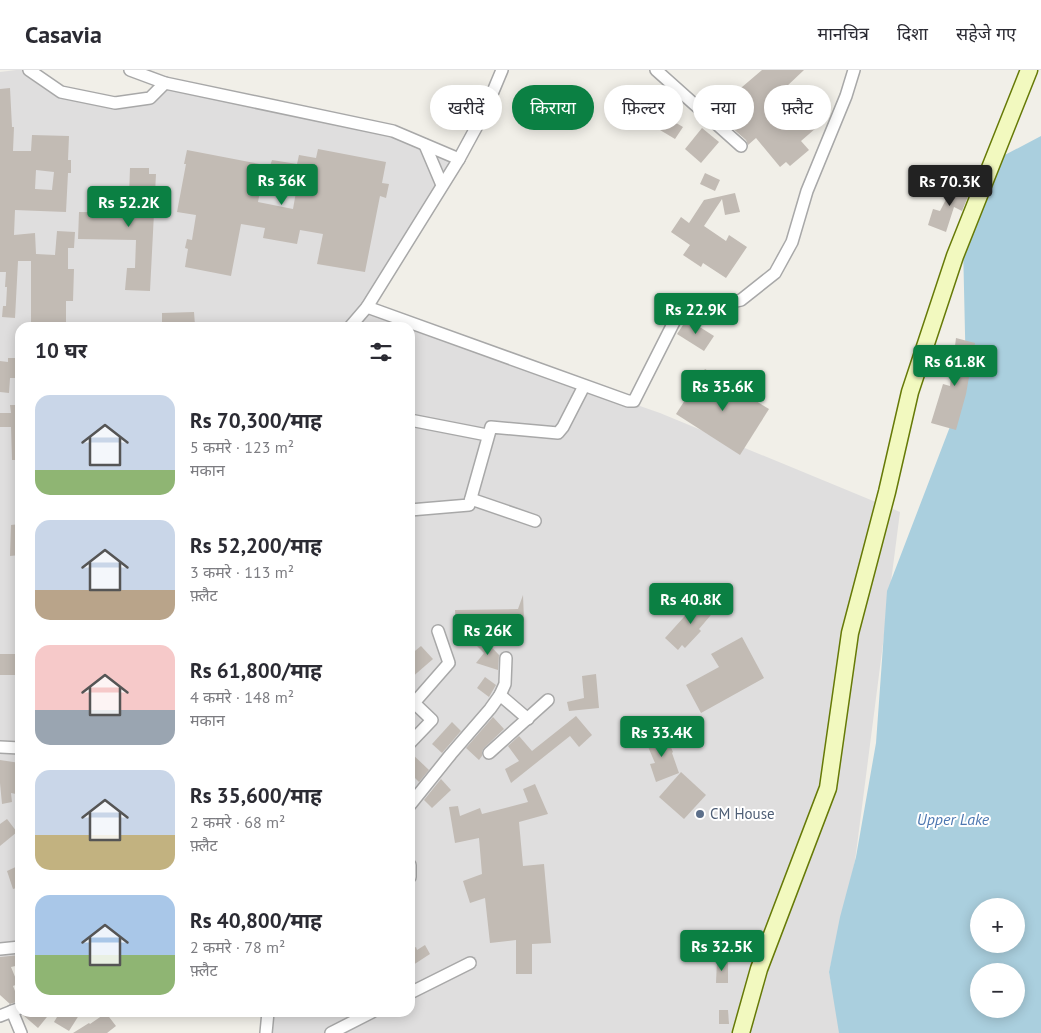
<!DOCTYPE html>
<html lang="hi">
<head>
<meta charset="utf-8">
<style>
  :root { --surface:#fff; --page:#f2f2f3; --text:#2b2b33; --muted:#7c7c81; --line:#e1e1e2; --accent:#0b8043 }
  body { margin:0; font-family:"PT Sans","Noto Sans Devanagari",sans-serif; background:var(--page); color:var(--text); height:100vh; display:flex; flex-direction:column; font-size:19px; white-space:nowrap }
  * { box-sizing:border-box; margin:0 }
  p { font-size:16px; color:var(--muted) }
  .icon { flex:none; width:28px; height:28px; fill:none; stroke:currentColor; stroke-width:2; stroke-linecap:round; stroke-linejoin:round }
  .map { position:relative; flex:1; overflow:hidden }
  .panel { position:absolute; left:15px; top:252px; width:400px; height:695px; display:flex; flex-direction:column; background:var(--surface); border-radius:15px; box-shadow:0 2px 12px #0003 }
  .panel>* { flex:none }
  .guide { position:absolute; left:430px; top:15px; width:475px; height:45px; display:flex; gap:10px }
  .controls { position:absolute; left:970px; top:828px; display:grid; gap:10px }
  .controls a { display:grid; place-items:center; width:55px; height:55px; border-radius:50%; background:var(--surface); box-shadow:0 2px 12px #0003; font-size:25px }
  .price { position:absolute; translate:-50% -42px; padding:0 11px; border-radius:5px; background:var(--accent); color:#fff; font-size:16px; line-height:32px; filter:drop-shadow(0 1px 2px #0008) }
  .price::after { content:''; position:absolute; left:50%; top:30px; width:15px; height:11px; margin-left:-8px; background:inherit; clip-path:polygon(0 0,100% 0,50% 100%) }
  .price.current { background:#222; color:#fff }
  ul { padding:0; list-style:none }
  li { display:flex; align-items:center; gap:15px; height:125px; padding:0 20px }
  li span { display:grid; place-items:center; flex:none; width:140px; height:100px; border-radius:15px; color:#555 }
  li>.icon { margin-inline-start:auto }
  span .icon { width:60px; height:60px; fill:#fffc; stroke-width:1 }
  li b { font-size:21px }
  h2 { display:flex; justify-content:space-between; align-items:center; height:60px; padding:0 20px; font-size:21px }
  .tag { padding:0 18px; border-radius:22px; background:var(--surface); box-shadow:0 2px 12px #0003; font-size:18px; line-height:45px }
  .tag.current { background:var(--accent); color:#fff }
  header { display:flex; align-items:center; gap:30px; box-sizing:border-box; height:70px; padding:0 25px; background:var(--surface); border-bottom:1px solid var(--line) }
  header strong { font-size:24px }
  nav { display:flex; gap:28px; margin-inline-start:auto; font-size:18px }
  .map>svg:first-child { display:block }
  .residential { fill:#dfdede }
  .water { fill:#aacfde; fill-rule:evenodd }
  .building { fill:#c2bbb4; fill-rule:evenodd }
  .lines { fill:none; stroke-linecap:round; stroke-linejoin:round }
  .street-casing { stroke:#a8a8a8; stroke-width:14 }
  .secondary-casing { stroke:#667a07; stroke-width:19 }
  .street { stroke:#fff; stroke-width:11 }
  .secondary { stroke:#f2f9bf; stroke-width:16 }
  .service-dot { fill:#5c6f8a; stroke:#fff; stroke-width:2 }
  .labels { text-anchor:middle; stroke-width:4; stroke-linejoin:round; paint-order:stroke }
  .service-label { font-size:15px; fill:#4e5e75; stroke:#fff; text-anchor:start }
  .water-label { font-size:16px; font-style:italic; fill:#4e78b1; stroke:#fff }
</style>
</head>
<body>
<header>
<strong>Casavia</strong>
<nav><a>मानचित्र</a><a>दिशा</a><a>सहेजे गए</a></nav>
</header>
<div class="map">
<svg width="1041" height="963" viewBox="0 0 1041 963">
  <rect width="100%" height="100%" fill="#f1efe8"/>
  <polygon class="residential" points="16,0 30,0 68,24 150,28 165,13 393,61 459,89 359,238 660,343 900,442 855,791 829,902 841,963 266,963 267,943 410,942 410,258 20,258 20,889 0,894 0,2"/>
  <path class="water" d="M1041,66V963H839L829,902L840,847L856,787L876,673L887,521L951,354L966,307L963,174L1001,87ZM979,836H1016V874H979ZM979,901H1016V939H979Z"/>
  <g class="building">
    <polygon points="762,0 804,0 768,34 780,48 788,41 791,44 803,34 815,48 811,52 816,58 801,71 809,80 790,96 786,92 780,97 756,68 748,75 746,70 714,42 729,29 722,21 728,15 735,23"/>
    <path d="M10,18L12,57H14L13,81H31L32,65L69,66L68,90H71V103H68L66,142L15,140L14,165L35,163L36,184L55,185L57,161L75,162L74,178H68V199H74L73,231H66V252H31V191H18L15,248L2,247L3,236H6L7,217H5L6,202H0V19ZM36,100L54,102L52,120L35,119Z"/>
    <polygon points="662,25 670,30 661,44 683,57 675,69 640,48 638,52 627,46 637,30 653,39"/>
    <polygon points="702,58 719,72 701,93 685,79"/>
    <path d="M318,79L386,92L382,113L389,114L386,128L380,126L365,202L317,194L323,164L300,160L297,174L263,168L265,158L241,154L231,206L185,197L188,179L185,178L187,169L192,170L196,145L177,142L186,94H184L187,80L270,96L272,90L297,94L299,85L316,88ZM261,116L296,122L293,139L258,132Z"/>
    <polygon points="130,98 149,98 149,104 156,104 150,221 125,220 127,198 135,198 136,170 78,169 79,142 137,143 138,126 129,126"/>
    <polygon points="705,103 720,110 715,121 700,114"/>
    <polygon points="955,112 971,119 962,141 954,137 946,162 928,155 933,139 940,141"/>
    <polygon points="735,123 740,142 725,145 722,129 704,156 726,171 729,165 747,177 726,208 703,193 701,197 683,185 690,175 671,162 681,147 689,153 704,130"/>
    <polygon points="194,242 195,255 189,255 190,258 162,258 162,243"/>
    <polygon points="687,249 714,266 704,281 677,264"/>
    <polygon points="956,268 975,273 966,324 956,360 931,353 943,314 950,316"/>
    <polygon points="8,288 20,288 20,308 10,308 9,323 0,322 0,291 8,292"/>
    <polygon points="705,299 769,339 740,385 676,344"/>
    <polygon points="10,335 20,335 20,390 12,390 11,357 0,357 0,343 11,343"/>
    <polygon points="20,454 20,485 10,486 11,455"/>
    <polygon points="523,525 524,550 517,568 509,565 514,550 479,550 479,556 456,557 455,540 518,539"/>
    <polygon points="702,527 716,539 699,559 701,561 685,578 682,575 678,580 665,568"/>
    <polygon points="742,567 764,608 701,643 686,615 719,597 711,584"/>
    <polygon points="484,569 499,585 498,600 476,593 484,583 477,576"/>
    <polygon points="421,576 433,589 410,609 410,585"/>
    <rect x="0" y="584" width="20" height="21"/>
    <polygon points="596,604 599,638 569,641 567,632 584,628 582,606"/>
    <polygon points="485,607 496,615 489,627 477,618"/>
    <polygon points="576,646 592,665 579,677 570,666 511,713 505,699 519,691 508,676 519,666 532,681"/>
    <polygon points="493,647 504,659 484,678 482,681 482,686 479,690 466,678"/>
    <polygon points="452,652 461,661 442,683 432,674"/>
    <polygon points="665,664 673,682 672,683 679,703 656,712 650,694 655,693 646,672"/>
    <polygon points="410,682 429,700 419,712 410,703"/>
    <polygon points="0,690 20,693 20,713 17,713 16,724 11,723 12,732 2,734 0,713"/>
    <polygon points="681,702 706,725 684,749 659,727"/>
    <polygon points="441,709 451,720 432,738 424,730"/>
    <polygon points="535,714 548,744 519,752 523,796 544,794 551,873 532,874 532,904 516,904 516,870 490,873 485,828 470,833 463,811 482,804 479,768 455,773 449,737 458,736 460,746 480,738 482,744 528,732 523,719"/>
    <polygon points="7,749 17,762 0,776 0,754"/>
    <polygon points="20,795 20,817 13,819 7,801"/>
    <polygon points="722,865 743,866 741,882 721,880"/>
    <polygon points="425,875 430,884 410,897 410,880 416,877 417,880"/>
    <polygon points="20,885 20,895 11,897 18,914 13,916 19,931 10,934 0,925 0,887"/>
    <polygon points="717,890 728,890 728,913 716,913"/>
    <polygon points="719,940 728,940 729,954 719,954"/>
    <polygon points="26,942 51,942 38,958 23,945"/>
    <polygon points="60,942 81,942 69,961 54,952"/>
    <polygon points="106,943 116,956 107,963 73,963 89,953 90,954"/>
  </g>
  <g class="lines">
    <defs>
      <g id="street">
        <polyline points="29,0 61,22 115,33 150,28 165,13"/>
        <polyline points="130,0 165,13 393,61 459,89"/>
        <polyline points="656,0 741,76"/>
        <polyline points="425,75 442,115"/>
        <polyline points="367,237 628,331 634,331 678,244 685,237 692,233 717,235 741,230 775,203 792,172 807,121 846,26 854,0"/>
        <polyline points="349,258 367,237 459,89 484,43 502,0"/>
        <polyline points="410,350 487,365"/>
        <polyline points="471,429 535,451"/>
        <polyline points="410,440 469,435 491,357 558,363 563,357 584,316"/>
        <polyline points="500,625 528,649"/>
        <polyline points="410,629 432,650 410,673"/>
        <polyline points="414,633 449,593 438,561"/>
        <polyline points="0,677 20,678"/>
        <polyline points="489,683 548,630"/>
        <polyline points="410,735 451,684 490,639 500,625 505,614 506,588"/>
        <polyline points="410,795 410,807"/>
        <polyline points="0,879 20,877"/>
        <polyline points="410,923 470,893"/>
        <polyline points="12,941 21,963"/>
        <polyline points="0,946 20,938"/>
        <polyline points="266,963 268,942"/>
        <polyline points="331,963 372,942"/>
      </g>
      <polyline id="secondary" points="741,963 759,899 828,718 850,563 887,422 910,322 955,186 1029,0"/>
    </defs>
    <use href="#street" class="street-casing"/>
    <use href="#secondary" class="secondary-casing"/>
    <use href="#street" class="street"/>
    <use href="#secondary" class="secondary"/>
  </g>
  <circle class="service-dot" cx="700" cy="744" r="5"/>
  <g class="labels">
    <g class="service-label">
      <text x="710" y="749">CM House</text>
    </g>
    <g class="water-label">
      <text x="953" y="755">Upper Lake</text>
    </g>
  </g>
</svg>
<div class="controls">
<a>+</a>
<a>−</a>
</div>
<b class="price" style="left:282px;top:136px">Rs 36K</b>
<b class="price current" style="left:950px;top:137px">Rs 70.3K</b>
<b class="price" style="left:129px;top:158px">Rs 52.2K</b>
<b class="price" style="left:696px;top:265px">Rs 22.9K</b>
<b class="price" style="left:955px;top:317px">Rs 61.8K</b>
<b class="price" style="left:723px;top:342px">Rs 35.6K</b>
<b class="price" style="left:691px;top:555px">Rs 40.8K</b>
<b class="price" style="left:488px;top:586px">Rs 26K</b>
<b class="price" style="left:662px;top:688px">Rs 33.4K</b>
<b class="price" style="left:722px;top:902px">Rs 32.5K</b>
<div class="guide">
<a class="tag">खरीदें</a>
<a class="tag current">किराया</a>
<a class="tag">फ़िल्टर</a>
<a class="tag">नया</a>
<a class="tag">फ़्लैट</a>
</div>
<section class="panel">
<h2>10 घर<svg class="icon" aria-label="filters" viewBox="0 0 24 24"><path d="M4 7h16M4 17h16"/><circle cx="9" cy="7" r="2"/><circle cx="15" cy="17" r="2"/></svg></h2>
<ul>
<li><span style="background:linear-gradient(#c9d6e8 75%,#8fb573 0)"><svg class="icon" aria-label="home" viewBox="0 0 24 24"><path d="M3 11l9-7 9 7M6 9v11h12V9"/></svg></span><div><b>Rs 70,300/माह</b><p>5 कमरे · 123 m²</p><p>मकान</p></div></li>
<li><span style="background:linear-gradient(#c9d6e8 70%,#b9a48a 0)"><svg class="icon" aria-label="home" viewBox="0 0 24 24"><path d="M3 11l9-7 9 7M6 9v11h12V9"/></svg></span><div><b>Rs 52,200/माह</b><p>3 कमरे · 113 m²</p><p>फ़्लैट</p></div></li>
<li><span style="background:linear-gradient(#f6c9c9 65%,#9aa5b1 0)"><svg class="icon" aria-label="home" viewBox="0 0 24 24"><path d="M3 11l9-7 9 7M6 9v11h12V9"/></svg></span><div><b>Rs 61,800/माह</b><p>4 कमरे · 148 m²</p><p>मकान</p></div></li>
<li><span style="background:linear-gradient(#c9d6e8 65%,#c2b280 0)"><svg class="icon" aria-label="home" viewBox="0 0 24 24"><path d="M3 11l9-7 9 7M6 9v11h12V9"/></svg></span><div><b>Rs 35,600/माह</b><p>2 कमरे · 68 m²</p><p>फ़्लैट</p></div></li>
<li><span style="background:linear-gradient(#a9c7e8 60%,#8fb573 0)"><svg class="icon" aria-label="home" viewBox="0 0 24 24"><path d="M3 11l9-7 9 7M6 9v11h12V9"/></svg></span><div><b>Rs 40,800/माह</b><p>2 कमरे · 78 m²</p><p>फ़्लैट</p></div></li>
</ul>
</section>
</div>
</body>
</html>
